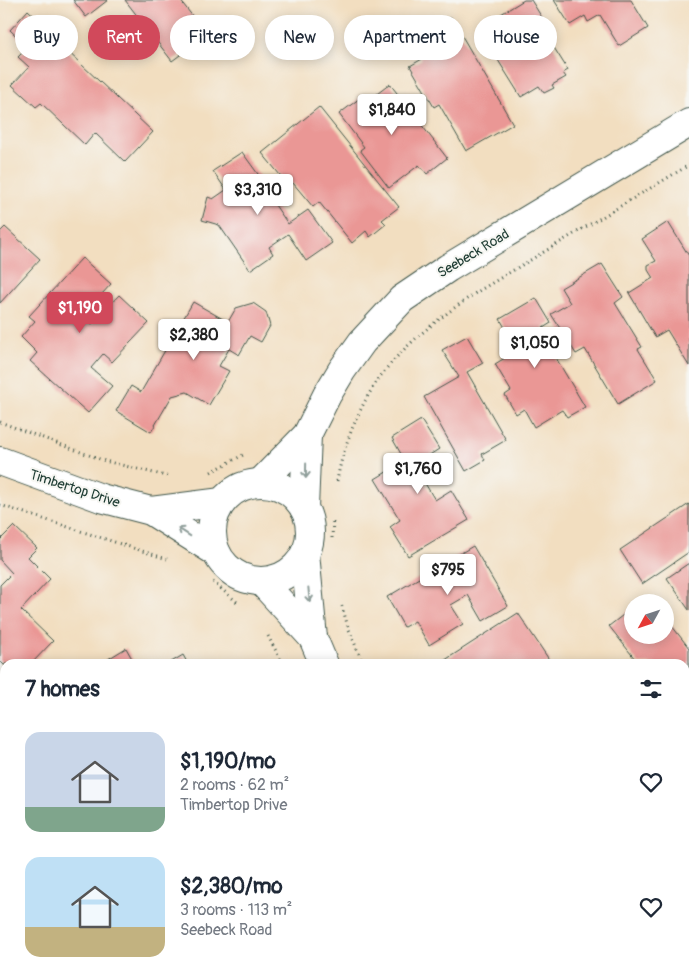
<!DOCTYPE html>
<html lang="en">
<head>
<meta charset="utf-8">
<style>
  :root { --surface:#fff; --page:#f6f6f7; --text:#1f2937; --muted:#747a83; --accent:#d1495b }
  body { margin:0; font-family:Pangolin,sans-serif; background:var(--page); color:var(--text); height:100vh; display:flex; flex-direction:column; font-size:19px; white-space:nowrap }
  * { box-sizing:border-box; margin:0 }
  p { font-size:16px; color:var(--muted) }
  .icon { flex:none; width:28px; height:28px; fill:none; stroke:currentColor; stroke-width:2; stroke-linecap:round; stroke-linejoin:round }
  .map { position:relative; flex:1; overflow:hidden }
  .side { position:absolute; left:0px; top:659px; width:690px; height:321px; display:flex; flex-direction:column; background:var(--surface); border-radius:15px 15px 0 0; box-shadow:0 2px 12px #0003 }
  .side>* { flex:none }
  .guide { position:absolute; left:15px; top:15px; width:660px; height:45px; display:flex; gap:10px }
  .needle { width:32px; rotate:230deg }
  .controls { position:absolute; left:624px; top:594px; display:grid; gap:10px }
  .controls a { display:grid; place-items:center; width:50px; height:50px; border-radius:50%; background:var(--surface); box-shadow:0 2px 12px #0003; font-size:25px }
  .price { position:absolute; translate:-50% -42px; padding:0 11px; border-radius:5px; background:#fff; color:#222; font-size:16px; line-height:32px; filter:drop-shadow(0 1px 2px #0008) }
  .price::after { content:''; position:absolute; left:50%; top:30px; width:15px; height:11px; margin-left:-8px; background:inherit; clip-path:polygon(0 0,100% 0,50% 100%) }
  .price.selected { background:var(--accent); color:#fff }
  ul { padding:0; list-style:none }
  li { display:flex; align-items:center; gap:15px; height:125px; padding:0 25px }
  li span { display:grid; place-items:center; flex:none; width:140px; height:100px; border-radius:15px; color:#555 }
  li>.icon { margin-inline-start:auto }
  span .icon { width:60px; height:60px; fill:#fffc; stroke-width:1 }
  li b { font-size:21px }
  h2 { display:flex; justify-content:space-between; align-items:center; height:60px; padding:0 25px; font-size:21px }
  .chip { padding:0 18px; border-radius:22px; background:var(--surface); box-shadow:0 2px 12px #0003; font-size:18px; line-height:45px }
  .chip.selected { background:var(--accent); color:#fff }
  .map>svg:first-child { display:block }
  .building { fill:#ea9795 }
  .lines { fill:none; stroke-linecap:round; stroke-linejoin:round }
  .minor-casing { stroke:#3f5549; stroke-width:30 }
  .path { stroke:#3f5549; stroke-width:3; stroke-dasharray:1 4; stroke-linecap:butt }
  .minor { stroke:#fff; stroke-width:28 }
  .oneway { stroke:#8f9e9a }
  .labels { text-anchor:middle; stroke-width:4; stroke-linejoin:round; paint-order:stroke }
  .street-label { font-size:14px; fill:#1f3d34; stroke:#f6f6f2 }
</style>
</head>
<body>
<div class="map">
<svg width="689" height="979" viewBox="0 0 689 979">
  <rect width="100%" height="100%" fill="#f6f6f2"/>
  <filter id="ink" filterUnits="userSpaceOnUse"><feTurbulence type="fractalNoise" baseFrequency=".02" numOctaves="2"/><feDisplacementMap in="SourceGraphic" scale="10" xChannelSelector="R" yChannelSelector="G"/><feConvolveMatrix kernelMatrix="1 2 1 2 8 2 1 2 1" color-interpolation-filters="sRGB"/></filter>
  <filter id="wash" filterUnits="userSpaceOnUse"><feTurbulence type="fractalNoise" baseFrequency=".0096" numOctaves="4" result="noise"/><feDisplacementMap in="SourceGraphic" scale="20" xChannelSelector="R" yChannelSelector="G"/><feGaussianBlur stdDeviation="1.12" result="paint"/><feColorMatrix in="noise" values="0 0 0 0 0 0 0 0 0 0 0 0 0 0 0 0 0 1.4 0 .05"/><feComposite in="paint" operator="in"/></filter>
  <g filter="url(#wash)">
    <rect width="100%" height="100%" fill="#f2dec0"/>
    <g id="blocks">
      <g class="building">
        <polygon points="73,0 108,0 86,17"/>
        <polygon points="125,0 180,0 207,35 172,61"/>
        <polygon points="524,0 531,0 551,32 546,35 568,70 563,73 566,77 552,85 554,88 544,93 539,86 521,97 478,28"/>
        <polygon points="554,0 631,0 648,28 619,46 600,15 588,22 585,16 570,25"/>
        <polygon points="28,10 47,28 45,30 153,132 125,162 95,133 85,145 41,103 36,107 12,85 29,67 18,57 28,47 10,30"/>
        <polygon points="451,17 513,124 466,151 439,104 434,107 410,66 422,59 411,40"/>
        <polygon points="390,84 447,158 427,174 419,165 389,188 360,150 364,147 339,114 364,95 369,100"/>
        <polygon points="319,107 399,207 382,220 386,224 370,237 366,231 352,243 319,202 313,207 293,183 289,186 262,153"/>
        <polygon points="242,152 263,181 260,183 288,224 308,210 332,243 306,261 288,234 269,247 273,254 250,270 219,225 202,220 208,197 213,199 226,190 213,171"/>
        <polygon points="668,222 689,256 689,366 667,330 655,337 629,293 653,278 648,270 648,265 656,261 642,239"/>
        <polygon points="5,227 40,259 0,303 0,232"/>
        <polygon points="82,258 111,284 83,315 92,324 119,295 149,323 112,362 103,354 91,368 112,386 88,413 30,361 37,353 21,337 35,321 29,316"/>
        <polygon points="602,264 623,297 615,303 642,347 638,349 657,380 618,404 585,349 576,354 551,314 570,303 561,288"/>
        <polygon points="536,298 551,323 543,328 547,334 543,336 585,407 567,417 562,410 534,427 524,409 516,414 505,395 511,391 495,364 518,350 500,319"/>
        <polygon points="193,302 228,322 236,308 253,303 266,312 270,326 261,342 250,336 239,355 229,349 219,366 229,371 209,405 187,392 172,396 151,432 116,411 131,386 141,392"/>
        <polygon points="467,336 483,363 467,372 506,440 482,454 485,460 466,471 424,397 459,377 442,350"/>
        <polygon points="421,420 439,449 414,465 435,500 451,490 469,520 408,556 390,527 400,520 375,479 405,461 392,438"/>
        <polygon points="689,504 689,552 642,584 620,550"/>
        <polygon points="14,526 37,548 28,557 50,579 21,610 53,641 31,664 5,664 5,666 0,661 0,585 12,573 0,560 0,540"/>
        <polygon points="473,546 508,606 483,621 468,595 451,605 463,624 429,645 415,621 404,627 387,597"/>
        <polygon points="689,563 689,610 667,578"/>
        <polygon points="648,596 653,602 639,602"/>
        <polygon points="632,608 632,635 665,635 665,617 689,648 689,754 687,756 685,754 685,664 639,664 609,626"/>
        <polygon points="518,613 550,661 546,664 439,664"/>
        <polygon points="126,648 135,664 100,664"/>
        <polygon points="183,655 188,664 168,664"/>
        <polygon points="5,849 5,953 0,953 0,850"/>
        <polygon points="689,911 689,979 673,979 671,975 685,975 685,913"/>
        <polygon points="51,975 87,975 85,979 54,979 50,978"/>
        <polygon points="131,975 202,975 205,977 203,979 128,979"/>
      </g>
    </g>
  </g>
  <g filter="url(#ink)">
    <use href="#blocks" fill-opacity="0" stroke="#3f5549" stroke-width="1"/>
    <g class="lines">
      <defs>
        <g id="minor">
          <polyline points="0,461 101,498 151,511 216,552"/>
          <polyline points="261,482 307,435 327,395 342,370 362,342 402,299 448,268 689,123"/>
          <circle cx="261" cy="532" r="49"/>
          <polyline points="304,508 307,435"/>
          <polyline points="151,511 222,502"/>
          <polyline points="305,553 313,638"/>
          <polyline points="262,582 313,638 324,664"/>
          <polyline points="685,837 689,835"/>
          <polyline points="594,979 595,975"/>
        </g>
      </defs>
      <use href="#minor" class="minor-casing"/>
      <g class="path">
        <polyline points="0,422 105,461 170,477"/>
        <polyline points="211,472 243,455"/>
        <path d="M337,481C343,444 363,397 386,369C412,338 445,314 477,292L689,165"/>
        <polyline points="0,505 167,559"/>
        <polyline points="332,538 333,519"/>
        <polyline points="213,582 237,602"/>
        <polyline points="342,606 348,627 363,664"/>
        <polyline points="268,636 283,664"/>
        <polyline points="685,799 689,798"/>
        <polyline points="685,873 689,872"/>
        <polyline points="559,979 559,975"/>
        <polyline points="631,979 631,975"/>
      </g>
      <use href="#minor" class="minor"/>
    </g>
    <defs><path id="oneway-shaft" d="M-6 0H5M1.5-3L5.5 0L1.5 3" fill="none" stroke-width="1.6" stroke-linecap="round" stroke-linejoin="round" transform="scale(1.25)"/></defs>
    <g class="oneway">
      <use href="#oneway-shaft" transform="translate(306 471) rotate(91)"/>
      <use href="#oneway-shaft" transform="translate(184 532) rotate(-147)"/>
      <use href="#oneway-shaft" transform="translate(309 595) rotate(85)"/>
    </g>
  </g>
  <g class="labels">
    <g class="street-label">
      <text transform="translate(473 253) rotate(-31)" y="5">Seebeck Road</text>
      <text transform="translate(75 488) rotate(18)" y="5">Timbertop Drive</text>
    </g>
  </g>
</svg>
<div class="controls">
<a><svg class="needle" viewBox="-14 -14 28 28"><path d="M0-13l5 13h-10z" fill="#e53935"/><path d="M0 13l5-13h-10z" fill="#747a83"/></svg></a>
</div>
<b class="price" style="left:392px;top:136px">$1,840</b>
<b class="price" style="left:258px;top:216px">$3,310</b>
<b class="price selected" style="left:80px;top:334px">$1,190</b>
<b class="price" style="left:194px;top:361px">$2,380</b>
<b class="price" style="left:535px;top:369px">$1,050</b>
<b class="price" style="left:418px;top:495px">$1,760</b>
<b class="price" style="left:448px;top:596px">$795</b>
<div class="guide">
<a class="chip">Buy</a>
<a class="chip selected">Rent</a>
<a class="chip">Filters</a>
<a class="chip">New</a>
<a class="chip">Apartment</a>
<a class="chip">House</a>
</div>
<section class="side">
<h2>7 homes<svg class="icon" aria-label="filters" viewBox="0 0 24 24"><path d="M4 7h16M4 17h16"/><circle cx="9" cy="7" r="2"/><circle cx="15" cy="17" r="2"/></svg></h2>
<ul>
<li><span style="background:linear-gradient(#c9d6e8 75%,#7fa58c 0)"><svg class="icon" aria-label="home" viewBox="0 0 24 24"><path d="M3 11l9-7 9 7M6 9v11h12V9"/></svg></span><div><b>$1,190/mo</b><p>2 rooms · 62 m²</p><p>Timbertop Drive</p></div><svg class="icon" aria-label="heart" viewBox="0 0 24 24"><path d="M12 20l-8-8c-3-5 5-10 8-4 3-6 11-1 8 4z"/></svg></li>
<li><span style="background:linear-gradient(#bfe0f5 70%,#c2b280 0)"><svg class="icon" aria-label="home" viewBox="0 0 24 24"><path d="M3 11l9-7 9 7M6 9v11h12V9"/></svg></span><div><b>$2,380/mo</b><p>3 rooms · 113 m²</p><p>Seebeck Road</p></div><svg class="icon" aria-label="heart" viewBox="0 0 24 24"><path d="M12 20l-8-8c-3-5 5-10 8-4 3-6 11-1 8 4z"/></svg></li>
</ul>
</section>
</div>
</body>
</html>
